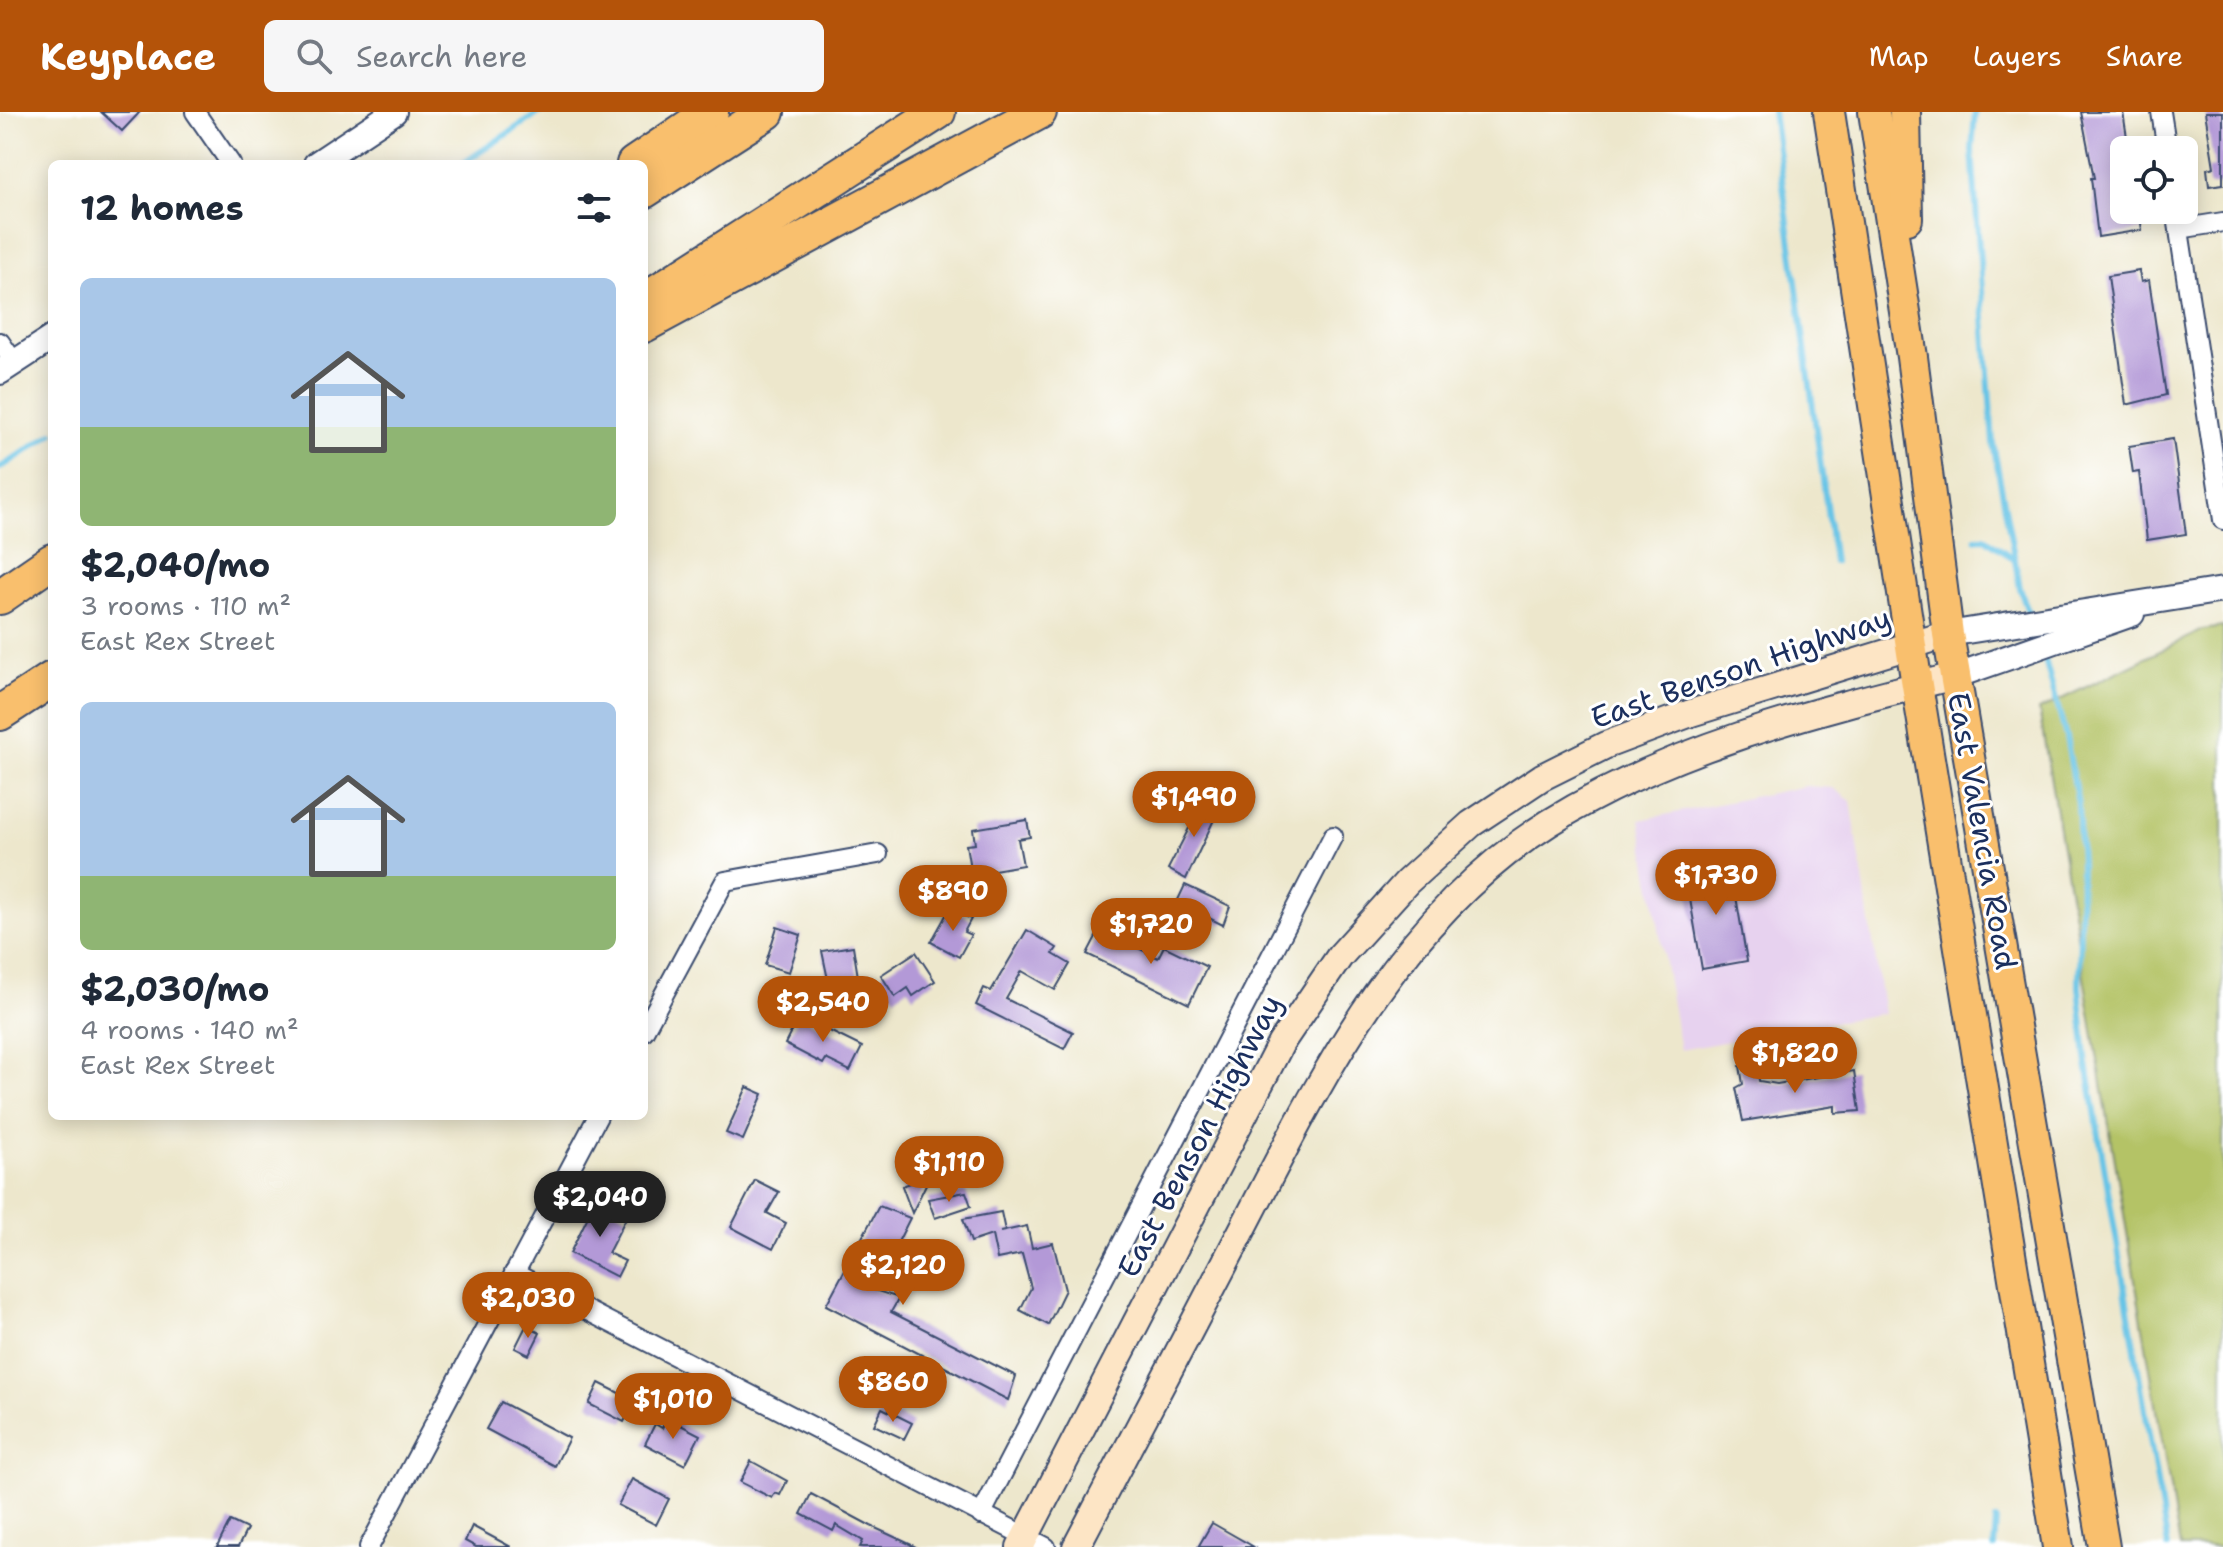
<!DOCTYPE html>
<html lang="en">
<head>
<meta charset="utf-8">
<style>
  :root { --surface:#fff; --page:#f6f6f7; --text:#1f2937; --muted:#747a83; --accent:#b45309 }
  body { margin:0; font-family:"Shantell Sans",sans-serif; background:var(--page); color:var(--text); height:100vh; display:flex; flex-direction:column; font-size:30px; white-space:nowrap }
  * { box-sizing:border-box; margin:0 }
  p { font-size:26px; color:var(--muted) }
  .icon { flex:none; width:44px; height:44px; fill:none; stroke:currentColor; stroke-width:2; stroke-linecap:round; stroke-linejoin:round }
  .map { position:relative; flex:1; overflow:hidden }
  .drawer { position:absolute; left:48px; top:48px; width:600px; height:960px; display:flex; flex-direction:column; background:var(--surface); border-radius:12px; box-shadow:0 4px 20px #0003 }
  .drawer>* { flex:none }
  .controls { position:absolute; left:2110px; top:24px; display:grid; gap:16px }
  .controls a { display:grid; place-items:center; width:88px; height:88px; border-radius:12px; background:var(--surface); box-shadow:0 4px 20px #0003; font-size:40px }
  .price { position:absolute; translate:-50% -68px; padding:0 18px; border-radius:28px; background:var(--accent); color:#fff; font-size:26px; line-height:52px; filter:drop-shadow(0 2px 4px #0008) }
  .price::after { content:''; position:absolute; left:50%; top:48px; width:24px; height:18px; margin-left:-12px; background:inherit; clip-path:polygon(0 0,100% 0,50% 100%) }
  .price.selected { background:#222; color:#fff }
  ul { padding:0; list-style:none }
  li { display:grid; align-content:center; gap:16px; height:424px; padding:0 32px }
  li span { display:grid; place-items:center; height:248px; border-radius:12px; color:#555 }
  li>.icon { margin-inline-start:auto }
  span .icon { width:144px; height:144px; fill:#fffc; stroke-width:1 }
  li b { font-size:34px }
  h2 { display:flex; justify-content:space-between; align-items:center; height:96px; padding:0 32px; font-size:34px }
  header { display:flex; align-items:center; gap:48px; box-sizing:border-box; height:112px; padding:0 40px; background:var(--accent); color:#fff }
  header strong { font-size:38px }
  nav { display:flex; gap:44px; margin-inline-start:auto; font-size:28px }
  .search { width:560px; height:72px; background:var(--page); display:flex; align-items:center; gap:20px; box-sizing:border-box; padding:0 28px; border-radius:12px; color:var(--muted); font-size:30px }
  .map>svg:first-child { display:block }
  .built { fill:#e7d2ef }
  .green { fill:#b4c366; stroke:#687962; stroke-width:2 }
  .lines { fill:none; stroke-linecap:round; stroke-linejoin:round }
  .stream { stroke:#68c4e6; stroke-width:6 }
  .building { fill:#b399d7 }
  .minor-casing { stroke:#3a4b6e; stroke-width:22 }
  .tertiary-casing { stroke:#3a4b6e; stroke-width:28 }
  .secondary-casing { stroke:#3a4b6e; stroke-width:30 }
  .primary-casing { stroke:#3a4b6e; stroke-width:34 }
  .motorway-casing { stroke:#3a4b6e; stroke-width:38 }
  .minor { stroke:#fff; stroke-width:18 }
  .tertiary { stroke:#fff; stroke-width:24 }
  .secondary { stroke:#fde5c5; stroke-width:26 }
  .primary { stroke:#f9bf6d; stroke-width:30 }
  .motorway { stroke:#f9bf6d; stroke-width:34 }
  .labels { text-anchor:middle; stroke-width:6; stroke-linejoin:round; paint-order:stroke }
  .street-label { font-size:30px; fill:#1b2f5e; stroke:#fff }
</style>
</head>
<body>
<header>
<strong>Keyplace</strong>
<div class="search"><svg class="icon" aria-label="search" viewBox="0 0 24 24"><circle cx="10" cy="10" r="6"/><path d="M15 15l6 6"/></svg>Search here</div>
<nav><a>Map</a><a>Layers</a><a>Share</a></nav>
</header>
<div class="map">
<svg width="2223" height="1435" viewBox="0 0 2223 1435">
  <rect width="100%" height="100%" fill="#fff"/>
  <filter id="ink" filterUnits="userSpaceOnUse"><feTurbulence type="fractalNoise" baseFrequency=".0125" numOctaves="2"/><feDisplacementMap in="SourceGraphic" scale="16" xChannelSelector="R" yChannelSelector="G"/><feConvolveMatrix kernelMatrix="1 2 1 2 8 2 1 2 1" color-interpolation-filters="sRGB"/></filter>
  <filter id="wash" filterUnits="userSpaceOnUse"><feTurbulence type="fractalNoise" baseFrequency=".006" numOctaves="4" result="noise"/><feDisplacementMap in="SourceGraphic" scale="32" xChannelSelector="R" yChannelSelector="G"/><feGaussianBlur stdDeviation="1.8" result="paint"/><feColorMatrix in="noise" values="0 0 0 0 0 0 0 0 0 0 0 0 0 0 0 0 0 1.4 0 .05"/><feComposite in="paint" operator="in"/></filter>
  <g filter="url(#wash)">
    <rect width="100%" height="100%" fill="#ede7cc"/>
    <polygon class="built" points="1806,674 1833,676 1851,689 1884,901 1680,938 1640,708"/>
    <polygon class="green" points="2223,515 2223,1435 2180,1435 2039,598 2203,518"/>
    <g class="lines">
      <g class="stream">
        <polyline points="1773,0 1834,450"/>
        <polyline points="1975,0 1972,38 1993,331 2020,476 2029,503"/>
        <polyline points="462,52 540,0"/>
        <polyline points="0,356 52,322"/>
        <polyline points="1976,427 1985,426 2015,448"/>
        <polyline points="2043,540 2066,625 2078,692 2081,752 2079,875 2086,946 2168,1435"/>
        <polyline points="1994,1435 1996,1408"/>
      </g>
    </g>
    <g id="blocks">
      <g class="building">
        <polygon points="101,0 140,0 122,19"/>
        <polygon points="2081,0 2123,0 2129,38 2124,38 2124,98 2139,98 2142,118 2098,125 2091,66 2094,66"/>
        <polygon points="2205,0 2223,0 2223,72 2209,74 2207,57 2214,55"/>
        <polygon points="2139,159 2141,170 2149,168 2166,283 2126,293 2108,164"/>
        <polygon points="2173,327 2186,422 2147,428 2139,360 2133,361 2129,334"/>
        <polygon points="1204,687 1220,695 1186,767 1168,757"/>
        <polygon points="1027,708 1030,725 1018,727 1023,753 971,762 966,733 975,732 973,717"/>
        <polygon points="1731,755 1747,849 1702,857 1685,758 1701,756 1702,760"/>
        <polygon points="1185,773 1230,794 1223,813 1177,790"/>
        <polygon points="950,796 971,807 964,820 971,823 959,845 931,830"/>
        <polygon points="777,815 801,823 789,860 765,853"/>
        <polygon points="1100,817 1158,846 1164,834 1207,855 1189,892 1087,842"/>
        <polygon points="1027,818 1057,836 1053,842 1070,852 1055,878 1022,859 1006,887 1073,920 1064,937 976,893 984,876 991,879"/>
        <polygon points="853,834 859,871 830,877 822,839"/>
        <polygon points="916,840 935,869 913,884 908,876 895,885 881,863"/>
        <polygon points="799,904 862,935 850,959 826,947 823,952 785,932"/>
        <polygon points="1757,951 1759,969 1777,972 1854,959 1860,999 1835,1001 1835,994 1743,1009 1736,976 1743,972 1740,954"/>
        <polygon points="747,975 763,982 743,1028 726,1021"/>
        <polygon points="930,1064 912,1101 902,1074"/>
        <polygon points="755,1068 779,1080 767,1101 786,1111 773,1137 731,1115"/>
        <polygon points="966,1080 971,1094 935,1106 928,1087"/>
        <polygon points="596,1088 627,1104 608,1141 625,1149 617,1165 570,1141"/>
        <polygon points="879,1094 910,1106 874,1178 899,1186 891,1200 1016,1264 1008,1288 826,1193"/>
        <polygon points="1001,1100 1005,1119 1000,1120 1027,1114 1032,1136 1053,1131 1065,1178 1048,1213 1020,1198 1031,1176 1022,1142 997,1147 992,1123 971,1130 963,1107"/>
        <polygon points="526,1214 540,1221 529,1243 515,1236"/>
        <polygon points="599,1271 635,1289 624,1310 589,1292"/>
        <polygon points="501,1290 569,1326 555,1354 486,1317"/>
        <polygon points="882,1296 912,1311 904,1327 874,1313"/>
        <polygon points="667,1306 700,1323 685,1353 645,1332 655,1312 662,1316"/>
        <polygon points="751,1349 787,1369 780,1383 775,1381 772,1386 740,1370"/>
        <polygon points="632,1367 669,1387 656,1413 618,1393"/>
        <polygon points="811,1382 871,1414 916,1435 860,1435 863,1429 836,1413 833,1419 801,1402"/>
        <polygon points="230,1409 247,1417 238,1435 217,1435"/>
        <polygon points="1212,1411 1254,1435 1198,1435"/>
        <polygon points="472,1414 511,1435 476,1435 465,1429"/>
      </g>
    </g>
  </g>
  <g filter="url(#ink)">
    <use href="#blocks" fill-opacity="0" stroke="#3a4b6e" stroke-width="2"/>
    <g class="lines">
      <defs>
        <g id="minor">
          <polyline points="195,0 231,52"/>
          <polyline points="2161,0 2167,38"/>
          <polyline points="2176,98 2223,408"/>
          <polyline points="2179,117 2223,110"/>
          <polyline points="0,230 14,250"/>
          <polyline points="644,919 725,769 878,742"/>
          <polyline points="514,1161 1046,1435"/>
          <polyline points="981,1403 1333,724"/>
          <polyline points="369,1435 598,1004"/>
        </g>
        <g id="tertiary">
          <polyline points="316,52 394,0"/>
          <polyline points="0,260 52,226"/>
          <polyline points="1948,522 2223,478"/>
          <polyline points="1955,564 2132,502"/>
        </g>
        <g id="secondary">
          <polyline points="1020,1435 1281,931 1340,844 1407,770 1471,712 1542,665 1606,633 1691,601 1948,522"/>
          <path d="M1076,1435C1131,1332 1184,1229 1238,1126C1318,972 1396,807 1549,711C1673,634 1816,599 1955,564"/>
        </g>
        <g id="primary">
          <polyline points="1829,0 1917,573 2058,1435"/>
          <polyline points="1874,0 1912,245 1948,522 2104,1435"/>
          <polyline points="1905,0 1907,107"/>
        </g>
        <g id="motorway">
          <polyline points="634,52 711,0"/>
          <polyline points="644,79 767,0"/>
          <polyline points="644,188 938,0"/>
          <polyline points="644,213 1039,0"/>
          <polyline points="0,485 52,449"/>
          <polyline points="0,601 52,567"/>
        </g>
      </defs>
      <use href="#minor" class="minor-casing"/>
      <use href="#tertiary" class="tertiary-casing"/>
      <use href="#secondary" class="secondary-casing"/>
      <use href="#primary" class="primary-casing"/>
      <use href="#motorway" class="motorway-casing"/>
      <use href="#minor" class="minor"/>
      <use href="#tertiary" class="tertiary"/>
      <use href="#secondary" class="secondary"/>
      <use href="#primary" class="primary"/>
      <use href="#motorway" class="motorway"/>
    </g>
  </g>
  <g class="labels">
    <g class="street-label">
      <text transform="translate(1741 556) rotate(-19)" y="10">East Benson Highway</text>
      <text transform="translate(1982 719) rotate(80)" y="10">East Valencia Road</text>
      <text transform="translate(1200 1024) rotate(-62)" y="10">East Benson Highway</text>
    </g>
  </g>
</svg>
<div class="controls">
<a><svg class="icon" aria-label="locate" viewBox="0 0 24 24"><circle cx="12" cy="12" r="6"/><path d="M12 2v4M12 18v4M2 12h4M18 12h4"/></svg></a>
</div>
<b class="price" style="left:1194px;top:727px">$1,490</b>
<b class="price" style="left:1716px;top:805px">$1,730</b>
<b class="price" style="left:953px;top:821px">$890</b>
<b class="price" style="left:1151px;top:854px">$1,720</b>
<b class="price" style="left:823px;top:932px">$2,540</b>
<b class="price" style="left:1795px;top:983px">$1,820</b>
<b class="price" style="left:949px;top:1092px">$1,110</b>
<b class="price selected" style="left:600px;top:1127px">$2,040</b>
<b class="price" style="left:903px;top:1195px">$2,120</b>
<b class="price" style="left:528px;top:1228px">$2,030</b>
<b class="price" style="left:893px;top:1312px">$860</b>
<b class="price" style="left:673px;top:1329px">$1,010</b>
<section class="drawer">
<h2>12 homes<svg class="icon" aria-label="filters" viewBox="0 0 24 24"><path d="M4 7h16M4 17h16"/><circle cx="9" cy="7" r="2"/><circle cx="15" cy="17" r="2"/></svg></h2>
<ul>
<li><span style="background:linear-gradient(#a9c7e8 60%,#8fb573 0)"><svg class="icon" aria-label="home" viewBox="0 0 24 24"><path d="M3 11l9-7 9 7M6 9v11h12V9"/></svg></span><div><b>$2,040/mo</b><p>3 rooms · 110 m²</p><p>East Rex Street</p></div></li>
<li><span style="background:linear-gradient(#a9c7e8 70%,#8fb573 0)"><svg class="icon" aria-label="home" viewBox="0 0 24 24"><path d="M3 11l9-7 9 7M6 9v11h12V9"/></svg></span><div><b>$2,030/mo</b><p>4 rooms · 140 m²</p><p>East Rex Street</p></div></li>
</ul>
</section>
</div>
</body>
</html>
